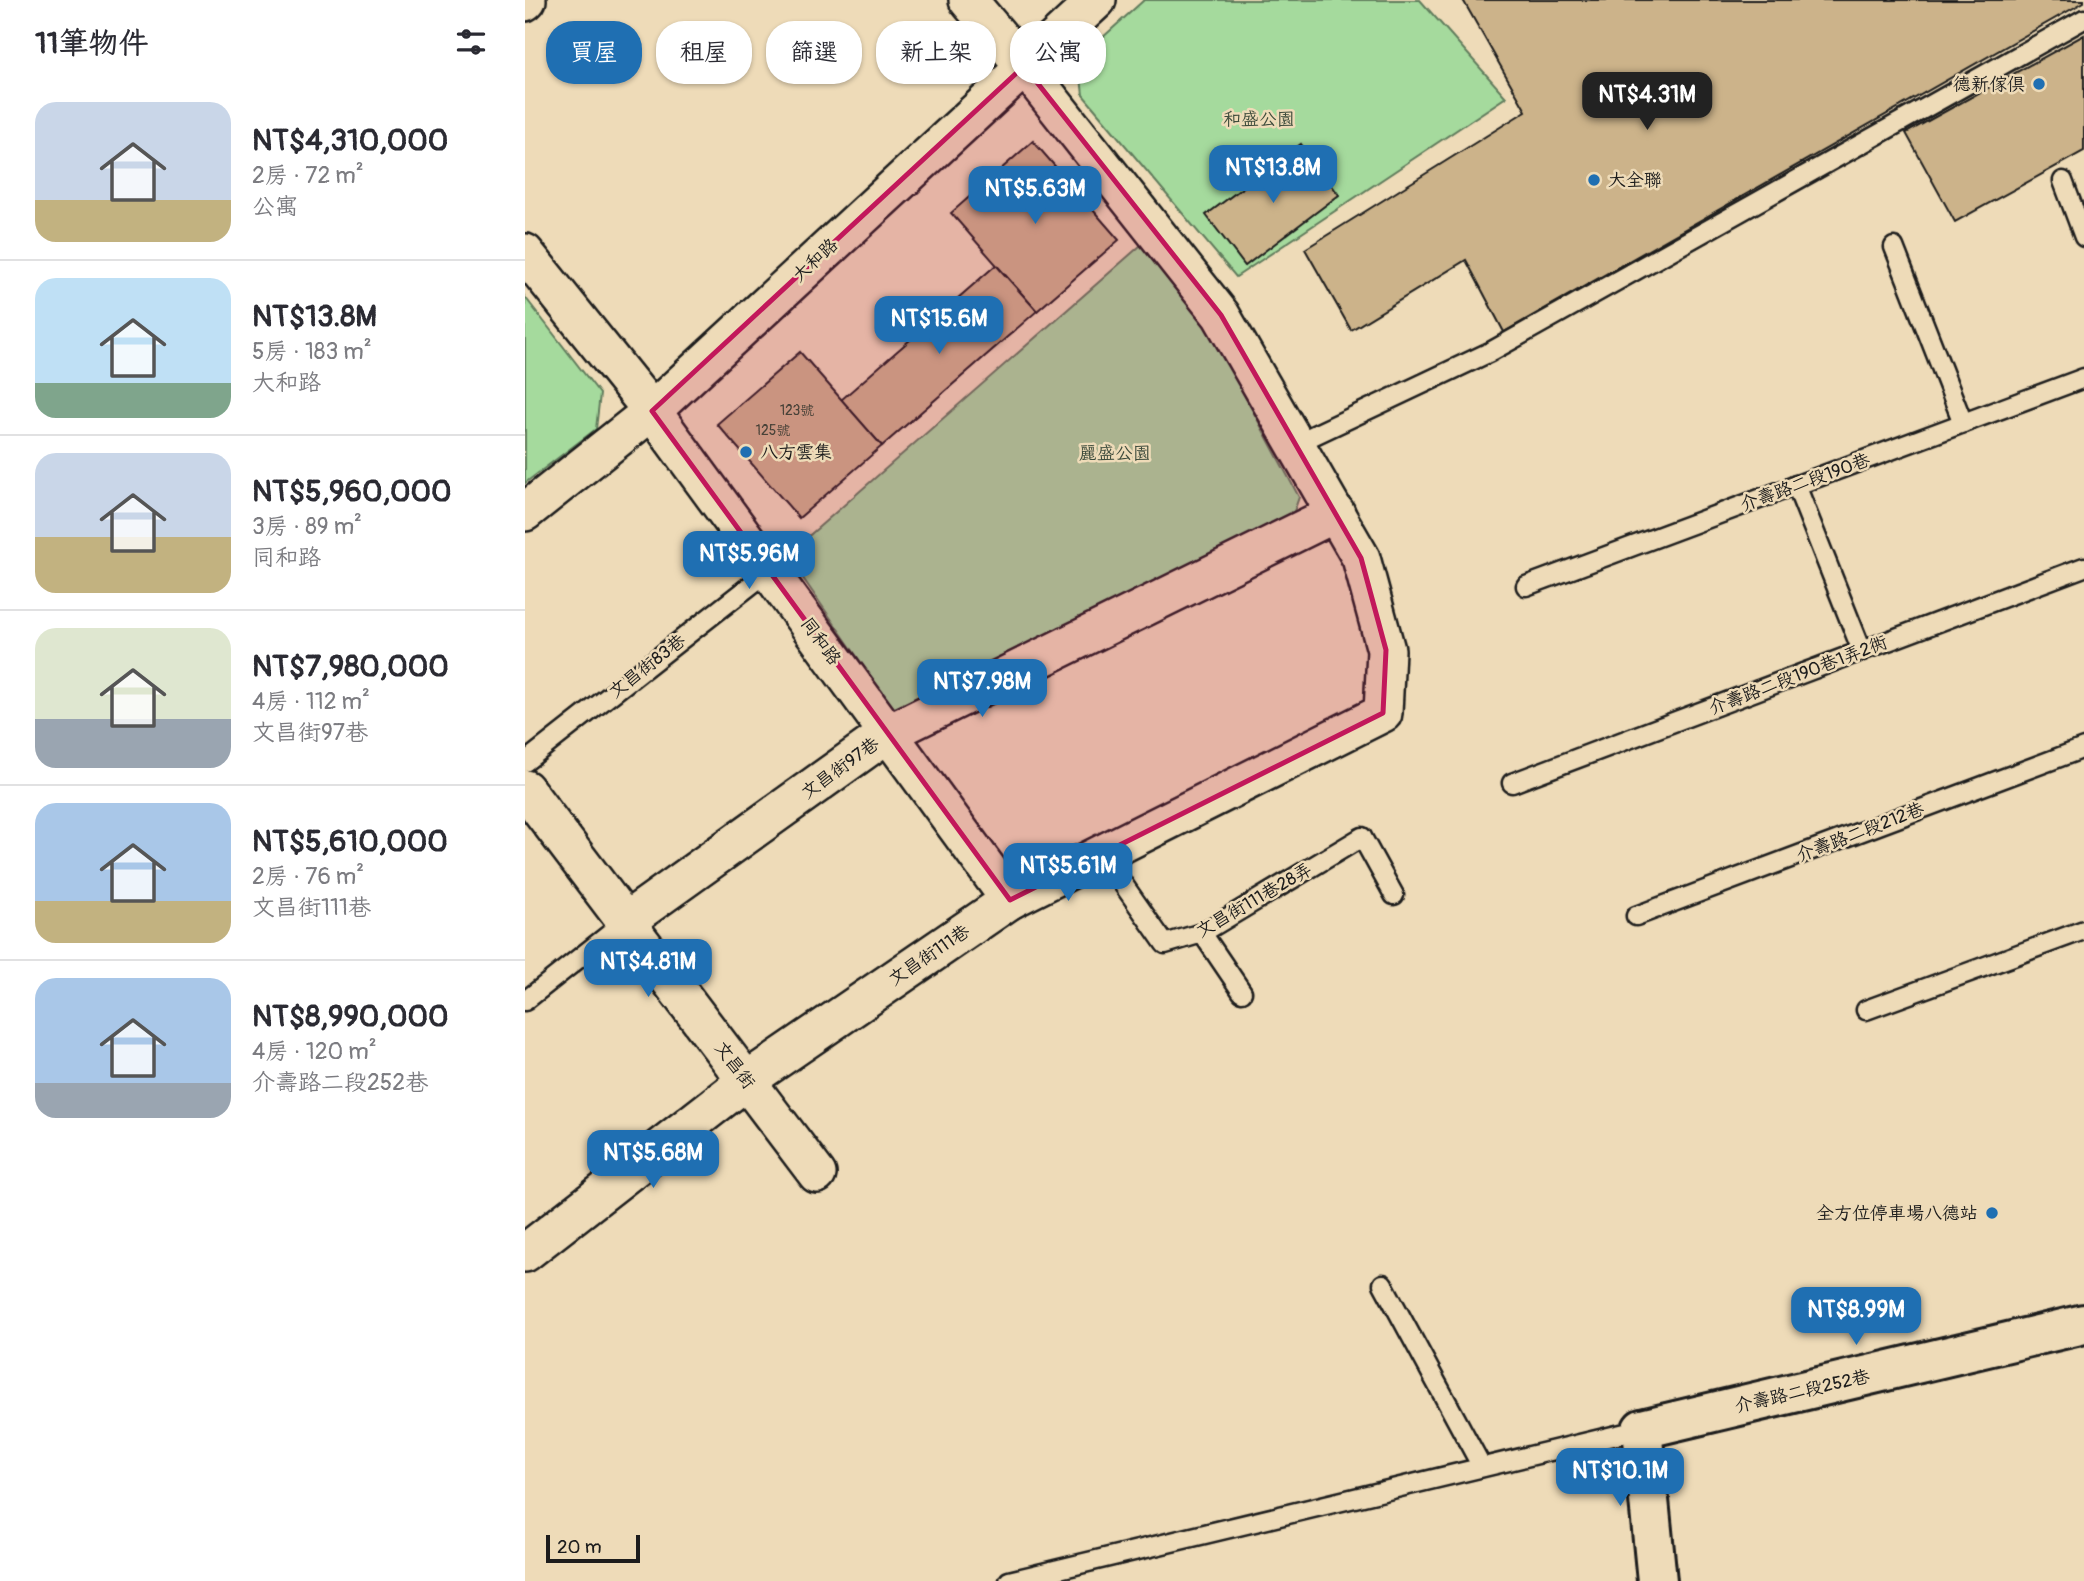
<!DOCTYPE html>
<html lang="zh-TW">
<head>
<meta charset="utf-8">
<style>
  :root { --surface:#fff; --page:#f7f7f7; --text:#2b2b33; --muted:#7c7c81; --line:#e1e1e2; --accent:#1f6fb2 }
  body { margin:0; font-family:Pangolin,"LXGW WenKai TC",sans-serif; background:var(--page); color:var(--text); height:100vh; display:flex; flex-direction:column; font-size:26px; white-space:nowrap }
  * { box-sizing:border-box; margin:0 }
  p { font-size:23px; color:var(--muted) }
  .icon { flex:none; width:38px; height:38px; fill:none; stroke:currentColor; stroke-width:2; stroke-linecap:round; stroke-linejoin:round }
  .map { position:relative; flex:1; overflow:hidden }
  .details { display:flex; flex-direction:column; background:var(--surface); width:525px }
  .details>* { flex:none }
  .banner { position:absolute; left:21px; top:21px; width:665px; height:63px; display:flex; gap:14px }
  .scale { position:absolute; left:21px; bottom:18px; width:94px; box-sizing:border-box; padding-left:7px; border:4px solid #1c1c1c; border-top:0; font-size:19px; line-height:24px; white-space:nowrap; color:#1c1c1c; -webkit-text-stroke:5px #eedbb8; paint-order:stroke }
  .price { position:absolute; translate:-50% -60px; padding:0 16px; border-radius:14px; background:var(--accent); color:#fff; font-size:23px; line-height:46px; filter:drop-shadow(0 2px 4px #0008) }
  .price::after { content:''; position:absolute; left:50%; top:42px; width:21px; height:16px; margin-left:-10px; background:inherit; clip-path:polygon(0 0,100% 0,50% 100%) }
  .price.selected { background:#222; color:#fff }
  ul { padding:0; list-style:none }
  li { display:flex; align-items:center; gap:21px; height:175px; padding:0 35px }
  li+li { border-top:2px solid var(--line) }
  li span { display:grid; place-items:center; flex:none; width:196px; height:140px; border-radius:21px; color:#555 }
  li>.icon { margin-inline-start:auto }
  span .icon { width:84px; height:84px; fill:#fffc; stroke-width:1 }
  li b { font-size:30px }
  h2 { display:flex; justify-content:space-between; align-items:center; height:84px; padding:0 35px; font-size:30px }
  .tag { padding:0 24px; border-radius:28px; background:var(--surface); box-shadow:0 2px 5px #0004; font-size:24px; line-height:63px }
  .tag.selected { background:var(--accent); color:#fff }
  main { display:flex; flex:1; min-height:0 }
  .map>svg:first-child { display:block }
  .green { fill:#a5da9d; stroke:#607b5c; stroke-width:2 }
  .building { fill:#ccb38a; stroke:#1c1c1c; stroke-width:2 }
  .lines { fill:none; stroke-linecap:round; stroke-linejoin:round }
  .lane-casing { stroke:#1c1c1c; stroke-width:23 }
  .street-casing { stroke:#1c1c1c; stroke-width:42 }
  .secondary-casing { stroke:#1c1c1c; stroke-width:44 }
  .lane { stroke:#eedbb8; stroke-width:18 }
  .street { stroke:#eedbb8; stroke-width:37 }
  .secondary { stroke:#eedbb8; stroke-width:38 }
  .marked { fill:#c2185b; fill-opacity:0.2; stroke:#c2185b; stroke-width:5; stroke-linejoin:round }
  .poi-dot { fill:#1f6fb2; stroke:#eedbb8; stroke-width:2.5 }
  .labels { text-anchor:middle; stroke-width:5; stroke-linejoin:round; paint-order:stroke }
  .number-label { font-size:14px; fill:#484238 }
  .poi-label { font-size:18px; fill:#1c1c1c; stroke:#eedbb8; text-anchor:end }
  .park-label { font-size:18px; fill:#3e4c3c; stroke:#eedbb8 }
  .street-label { font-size:18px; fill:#1c1c1c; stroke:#eedbb8 }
</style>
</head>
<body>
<main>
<section class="details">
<h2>11筆物件<svg class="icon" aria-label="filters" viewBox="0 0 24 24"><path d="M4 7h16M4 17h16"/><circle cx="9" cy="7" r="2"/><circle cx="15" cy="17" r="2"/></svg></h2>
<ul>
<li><span style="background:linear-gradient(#c9d6e8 70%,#c2b280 0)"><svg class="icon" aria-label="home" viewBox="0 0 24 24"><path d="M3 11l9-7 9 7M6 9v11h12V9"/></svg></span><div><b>NT$4,310,000</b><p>2房 · 72 m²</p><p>公寓</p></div></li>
<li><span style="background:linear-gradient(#bfe0f5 75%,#7fa58c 0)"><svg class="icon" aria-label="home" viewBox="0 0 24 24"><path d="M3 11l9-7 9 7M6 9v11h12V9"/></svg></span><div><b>NT$13.8M</b><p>5房 · 183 m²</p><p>大和路</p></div></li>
<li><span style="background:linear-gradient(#c9d6e8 60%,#c2b280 0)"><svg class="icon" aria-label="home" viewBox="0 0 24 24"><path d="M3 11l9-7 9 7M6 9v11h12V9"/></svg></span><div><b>NT$5,960,000</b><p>3房 · 89 m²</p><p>同和路</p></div></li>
<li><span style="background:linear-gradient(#dfe7d0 65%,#9aa5b1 0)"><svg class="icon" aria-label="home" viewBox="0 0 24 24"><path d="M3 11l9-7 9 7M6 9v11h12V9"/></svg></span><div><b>NT$7,980,000</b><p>4房 · 112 m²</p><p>文昌街97巷</p></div></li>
<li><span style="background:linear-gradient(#a9c7e8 70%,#c2b280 0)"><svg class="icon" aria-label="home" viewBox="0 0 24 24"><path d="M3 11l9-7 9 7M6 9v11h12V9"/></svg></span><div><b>NT$5,610,000</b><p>2房 · 76 m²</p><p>文昌街111巷</p></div></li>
<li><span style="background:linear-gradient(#a9c7e8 75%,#9aa5b1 0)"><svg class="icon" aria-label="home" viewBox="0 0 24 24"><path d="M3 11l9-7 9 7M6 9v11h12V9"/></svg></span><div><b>NT$8,990,000</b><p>4房 · 120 m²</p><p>介壽路二段252巷</p></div></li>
</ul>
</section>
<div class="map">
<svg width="1559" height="1581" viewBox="0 0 1559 1581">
  <rect width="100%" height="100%" fill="#eedbb8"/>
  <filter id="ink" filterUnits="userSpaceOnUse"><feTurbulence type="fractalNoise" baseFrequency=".0143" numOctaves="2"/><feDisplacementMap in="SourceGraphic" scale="14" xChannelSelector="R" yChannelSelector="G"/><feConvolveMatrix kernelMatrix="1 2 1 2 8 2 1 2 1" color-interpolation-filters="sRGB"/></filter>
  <g filter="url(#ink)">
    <g class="green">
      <polygon points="619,0 895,0 981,97 711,277 558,95 554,59"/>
      <polygon points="623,239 657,279 774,497 765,523 373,716 262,555"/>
      <polygon points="0,297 75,394 71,429 0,483"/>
    </g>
    <g class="building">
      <polygon points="938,0 1559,0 1559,2 979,332 941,260 826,330 780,249 1001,111"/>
      <polygon points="1559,35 1559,151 1430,222 1381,133"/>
      <polygon points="508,141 594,240 512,311 426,213"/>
      <polygon points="776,144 814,195 720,266 681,215"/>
      <polygon points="471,265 512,311 357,446 316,400"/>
      <polygon points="275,352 357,446 274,518 192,424"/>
    </g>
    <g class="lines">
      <defs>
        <g id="lane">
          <polyline points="1538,181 1559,237"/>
          <polyline points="1369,247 1438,423"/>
          <polyline points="770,444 965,352 1559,19"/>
          <polyline points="1271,485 1337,651"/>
          <polyline points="1001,586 1559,378"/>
          <polyline points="0,762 245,570"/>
          <polyline points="987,783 1559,567"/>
          <polyline points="577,854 640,944 677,933 837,837 869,895"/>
          <polyline points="1111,916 1559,748"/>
          <polyline points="677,933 717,992"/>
          <polyline points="0,1001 101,921"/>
          <polyline points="1341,1010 1559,930"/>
          <polyline points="858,1284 957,1467"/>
          <polyline points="484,1581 1117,1429"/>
        </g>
        <g id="street">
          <polyline points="0,2 2,0"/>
          <polyline points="0,253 127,411 485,900"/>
          <polyline points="0,512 127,411 572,0"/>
          <polyline points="0,789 292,1174"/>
          <polyline points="101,921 362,734 811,513"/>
          <polyline points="0,1253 221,1081 485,900 858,713 861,650 836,558 696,315 499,66 443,0"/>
        </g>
        <polyline id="secondary" points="1132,1581 1117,1429 1559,1324"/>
      </defs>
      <use href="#lane" class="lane-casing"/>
      <use href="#street" class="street-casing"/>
      <use href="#secondary" class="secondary-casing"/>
      <use href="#lane" class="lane"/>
      <use href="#street" class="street"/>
      <use href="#secondary" class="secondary"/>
    </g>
  </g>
  <path class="marked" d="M499,66L696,315L836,558L861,650L858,713L485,900L127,411Z"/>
  <g class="poi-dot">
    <circle cx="1514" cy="84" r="7"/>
    <circle cx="1069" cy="180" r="7"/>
    <circle cx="221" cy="452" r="7"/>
    <circle cx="1467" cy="1213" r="7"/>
  </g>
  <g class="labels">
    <g class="number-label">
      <text x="272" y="415">123號</text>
      <text x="248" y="435">125號</text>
    </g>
    <g class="poi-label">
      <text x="1500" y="90">德新傢俱</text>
      <text x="1083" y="186" text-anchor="start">大全聯</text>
      <text x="235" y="458" text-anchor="start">八方雲集</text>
      <text x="1453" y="1219">全方位停車場八德站</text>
    </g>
    <g class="park-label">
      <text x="734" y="125">和盛公園</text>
      <text x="590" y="459">麗盛公園</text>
    </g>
    <g class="street-label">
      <text transform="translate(290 260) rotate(-43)" y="6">大和路</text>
      <text transform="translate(1280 482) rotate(-20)" y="6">介壽路二段190巷</text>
      <text transform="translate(296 641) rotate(54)" y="6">同和路</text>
      <text transform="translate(122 666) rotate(-38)" y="6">文昌街83巷</text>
      <text transform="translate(1273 675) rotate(-21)" y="6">介壽路二段190巷1弄2衖</text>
      <text transform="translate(315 768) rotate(-36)" y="6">文昌街97巷</text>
      <text transform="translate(1335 832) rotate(-21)" y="6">介壽路二段212巷</text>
      <text transform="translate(729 900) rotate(-30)" y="6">文昌街111巷28弄</text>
      <text transform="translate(404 955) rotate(-34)" y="6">文昌街111巷</text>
      <text transform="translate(210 1065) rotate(53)" y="6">文昌街</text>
      <text transform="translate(1277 1391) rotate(-13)" y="6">介壽路二段252巷</text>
    </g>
  </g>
</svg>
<div class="scale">20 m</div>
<b class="price selected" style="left:1122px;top:132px">NT$4.31M</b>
<b class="price" style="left:748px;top:205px">NT$13.8M</b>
<b class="price" style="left:510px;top:226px">NT$5.63M</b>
<b class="price" style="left:414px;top:356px">NT$15.6M</b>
<b class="price" style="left:224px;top:591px">NT$5.96M</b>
<b class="price" style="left:457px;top:719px">NT$7.98M</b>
<b class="price" style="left:543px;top:903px">NT$5.61M</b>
<b class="price" style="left:123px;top:999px">NT$4.81M</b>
<b class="price" style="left:128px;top:1190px">NT$5.68M</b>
<b class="price" style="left:1331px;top:1347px">NT$8.99M</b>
<b class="price" style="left:1095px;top:1508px">NT$10.1M</b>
<div class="banner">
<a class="tag selected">買屋</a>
<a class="tag">租屋</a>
<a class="tag">篩選</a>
<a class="tag">新上架</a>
<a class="tag">公寓</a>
</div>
</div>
</main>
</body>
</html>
